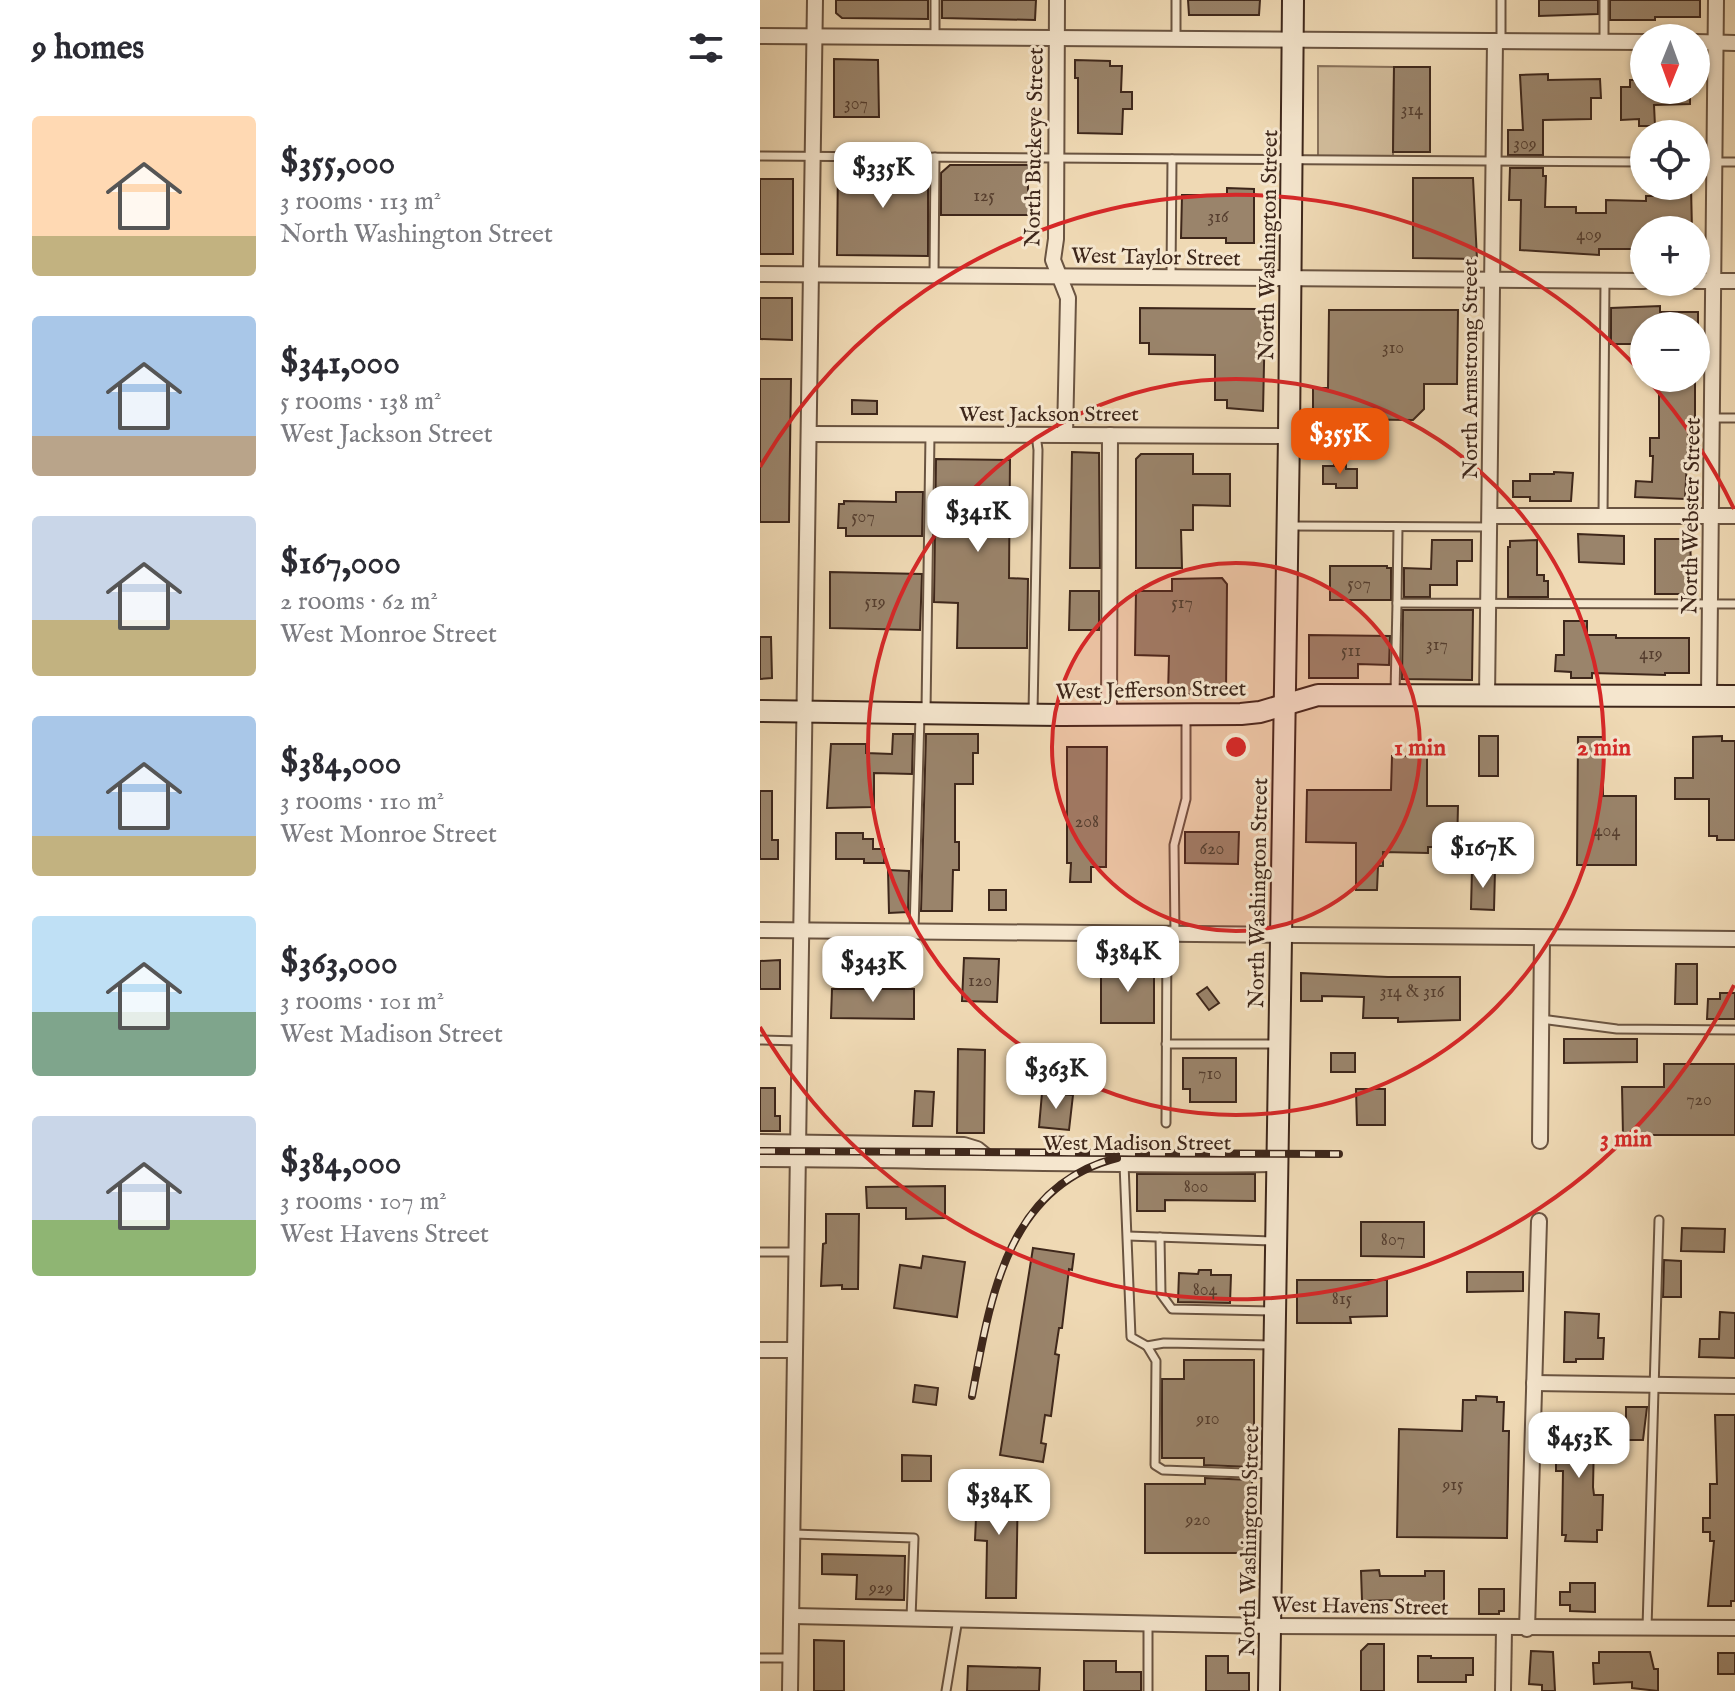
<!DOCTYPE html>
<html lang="en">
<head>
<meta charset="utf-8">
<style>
  :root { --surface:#fff; --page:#f2f2f3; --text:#2b2b33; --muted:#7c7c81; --accent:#ea580c }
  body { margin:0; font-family:"IM FELL English",serif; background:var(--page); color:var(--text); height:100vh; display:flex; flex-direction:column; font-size:30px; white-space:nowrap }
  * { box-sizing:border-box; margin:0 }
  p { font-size:26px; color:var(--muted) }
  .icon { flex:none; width:44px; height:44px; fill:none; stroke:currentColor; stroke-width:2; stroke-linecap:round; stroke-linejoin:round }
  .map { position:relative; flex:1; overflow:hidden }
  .details { display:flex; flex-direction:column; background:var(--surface); width:760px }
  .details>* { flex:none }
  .needle { width:52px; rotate:181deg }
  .fabs { position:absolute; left:870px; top:24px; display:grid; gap:16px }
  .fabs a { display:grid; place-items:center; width:80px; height:80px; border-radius:50%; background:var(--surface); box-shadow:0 2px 6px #0004; font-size:40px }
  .price { position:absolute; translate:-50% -68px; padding:0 18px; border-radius:16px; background:#fff; color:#222; font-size:26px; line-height:52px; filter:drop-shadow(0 2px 4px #0008) }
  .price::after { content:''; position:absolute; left:50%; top:48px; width:24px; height:18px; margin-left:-12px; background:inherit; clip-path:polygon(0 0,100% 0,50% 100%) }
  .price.selected { background:var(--accent); color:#fff }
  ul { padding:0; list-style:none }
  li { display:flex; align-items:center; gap:24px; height:200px; padding:0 32px }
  li span { display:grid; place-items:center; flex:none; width:224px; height:160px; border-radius:8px; color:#555 }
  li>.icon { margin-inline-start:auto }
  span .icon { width:96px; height:96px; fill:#fffc; stroke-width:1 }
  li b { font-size:34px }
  h2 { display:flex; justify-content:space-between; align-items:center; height:96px; padding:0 32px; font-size:34px }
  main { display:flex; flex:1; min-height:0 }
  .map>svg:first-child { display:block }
  .green { fill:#d1bb9a; stroke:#88715a; stroke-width:2 }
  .building { fill:#9a846b; stroke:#3e271b; stroke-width:2 }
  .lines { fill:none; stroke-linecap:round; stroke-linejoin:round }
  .lane-casing { stroke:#6a5441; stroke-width:11 }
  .street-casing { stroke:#6a5441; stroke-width:18 }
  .secondary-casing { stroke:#3e271b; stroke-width:24 }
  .lane { stroke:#f5e6ce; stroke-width:7 }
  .street { stroke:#f5e6ce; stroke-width:14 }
  .secondary { stroke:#f5e6ce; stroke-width:20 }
  .rail-casing { stroke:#3e271b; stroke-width:8 }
  .rail { stroke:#f5e6ce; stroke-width:5; stroke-dasharray:15; stroke-linecap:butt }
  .ring { fill:none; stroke:#d62828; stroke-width:4 }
  .labels { text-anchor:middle; stroke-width:6; stroke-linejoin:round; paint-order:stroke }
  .number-label { font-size:18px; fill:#553e2f }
  .street-label { font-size:22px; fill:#3e271b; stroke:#f5e6ce }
  .centre { fill:#d62828; stroke:#f5e6ce; stroke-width:4 }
  .ring-label { font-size:24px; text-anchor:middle; font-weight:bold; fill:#d62828; stroke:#f5e6ce; stroke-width:6; stroke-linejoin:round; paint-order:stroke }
</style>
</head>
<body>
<main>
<section class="details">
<h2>9 homes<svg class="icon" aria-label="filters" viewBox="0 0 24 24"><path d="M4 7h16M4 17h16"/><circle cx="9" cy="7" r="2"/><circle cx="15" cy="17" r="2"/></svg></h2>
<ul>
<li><span style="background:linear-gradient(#ffd9b3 75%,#c2b280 0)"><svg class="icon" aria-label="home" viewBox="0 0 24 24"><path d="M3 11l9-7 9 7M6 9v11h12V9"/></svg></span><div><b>$355,000</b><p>3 rooms · 113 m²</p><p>North Washington Street</p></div></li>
<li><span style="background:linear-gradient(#a9c7e8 75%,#b9a48a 0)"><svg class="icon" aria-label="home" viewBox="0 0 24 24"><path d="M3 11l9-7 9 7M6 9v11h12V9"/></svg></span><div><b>$341,000</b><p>5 rooms · 138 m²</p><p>West Jackson Street</p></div></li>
<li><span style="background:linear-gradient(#c9d6e8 65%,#c2b280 0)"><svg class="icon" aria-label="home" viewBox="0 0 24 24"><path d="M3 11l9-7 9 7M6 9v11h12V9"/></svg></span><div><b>$167,000</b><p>2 rooms · 62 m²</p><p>West Monroe Street</p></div></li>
<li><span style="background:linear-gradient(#a9c7e8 75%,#c2b280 0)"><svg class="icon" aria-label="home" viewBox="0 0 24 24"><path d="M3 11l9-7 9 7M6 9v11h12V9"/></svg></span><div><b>$384,000</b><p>3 rooms · 110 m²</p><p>West Monroe Street</p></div></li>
<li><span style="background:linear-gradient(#bfe0f5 60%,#7fa58c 0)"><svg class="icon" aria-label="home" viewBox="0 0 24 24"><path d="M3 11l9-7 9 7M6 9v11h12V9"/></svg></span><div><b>$363,000</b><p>3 rooms · 101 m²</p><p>West Madison Street</p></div></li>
<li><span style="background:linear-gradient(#c9d6e8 65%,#8fb573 0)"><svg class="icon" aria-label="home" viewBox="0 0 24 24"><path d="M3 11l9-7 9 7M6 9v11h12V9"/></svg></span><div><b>$384,000</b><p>3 rooms · 107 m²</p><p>West Havens Street</p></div></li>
</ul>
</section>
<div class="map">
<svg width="975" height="1691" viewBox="0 0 975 1691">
  <rect width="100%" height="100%" fill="#efd9b4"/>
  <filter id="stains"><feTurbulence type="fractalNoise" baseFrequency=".0025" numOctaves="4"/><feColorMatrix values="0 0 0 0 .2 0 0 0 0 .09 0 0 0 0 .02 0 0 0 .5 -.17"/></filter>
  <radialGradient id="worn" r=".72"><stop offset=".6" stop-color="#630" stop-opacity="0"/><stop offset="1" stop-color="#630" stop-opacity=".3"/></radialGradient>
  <polygon class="green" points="558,66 634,67 633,157 558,157"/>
  <g class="building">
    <polygon points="76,0 168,0 168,19 82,18 76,13"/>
    <polygon points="182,0 276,0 275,20 182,18"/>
    <polygon points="428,0 500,0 499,15 429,15"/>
    <polygon points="779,0 838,0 838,14 779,16"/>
    <polygon points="850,0 940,0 940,17 895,17 895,20 850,20"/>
    <polygon points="74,59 118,60 119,117 74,117"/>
    <polygon points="315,60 350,61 350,66 362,66 361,92 372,92 372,109 363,109 362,134 318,133 318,78 315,78"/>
    <polygon points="634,67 670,67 670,152 633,152"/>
    <polygon points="788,74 788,80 840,79 841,98 831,98 831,119 783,120 783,155 748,155 748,130 763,130 760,75"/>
    <polygon points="870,80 882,80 884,90 930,90 930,104 894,105 895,126 879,126 879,119 861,120 861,87 870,87"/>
    <polygon points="78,163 161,164 168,170 168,256 77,255"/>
    <polygon points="190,165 268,165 268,215 181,215 181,173"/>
    <polygon points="750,168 783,168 783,176 786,176 785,207 816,207 816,213 846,213 846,200 886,201 886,196 905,196 905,186 931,186 932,230 884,230 884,249 839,249 839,255 760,250 761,200 749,200"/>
    <polygon points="653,178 713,178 717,259 653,258"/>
    <rect x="0" y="179" width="33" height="75"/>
    <polygon points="467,188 494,189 494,243 466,243 466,238 421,238 422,195 467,195"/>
    <polygon points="0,298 32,298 32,340 0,339"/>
    <polygon points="900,306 900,312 938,312 938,326 884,326 884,344 851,344 851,308"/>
    <polygon points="380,308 496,309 505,318 503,411 467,408 467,400 455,400 455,355 389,354 389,343 380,343"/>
    <polygon points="569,310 698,310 697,384 664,384 664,409 653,420 553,419 553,388 568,388"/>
    <polygon points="899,378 935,378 935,422 929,422 925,499 875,497 876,481 892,482 893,456 890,456 890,438 899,438"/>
    <polygon points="0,379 31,379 29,522 0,522"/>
    <polygon points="92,400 117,401 117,414 92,414"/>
    <polygon points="312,452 339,453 340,568 310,568"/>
    <polygon points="381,454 433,454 433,474 470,474 470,506 433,505 433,530 421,530 422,568 376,568 376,459"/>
    <polygon points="176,459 250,460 249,578 268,579 267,648 197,648 198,603 174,602"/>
    <polygon points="574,461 586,461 586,469 597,469 597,488 576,488 576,484 563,484 563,466 574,466"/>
    <polygon points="794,472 813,473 811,501 770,501 770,497 753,497 753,481 770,481 770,474 794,474"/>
    <polygon points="136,492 163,492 162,536 86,536 86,528 78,528 79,504 84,504 84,501 136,502"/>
    <polygon points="818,534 864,536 864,564 819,562"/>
    <polygon points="895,539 930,539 931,565 926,565 926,594 895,594"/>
    <polygon points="672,540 712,540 712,561 697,561 697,585 670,585 670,597 644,597 644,568 671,569"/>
    <polygon points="777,540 777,575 784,575 784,581 788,581 788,597 748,597 748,547 750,547 750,541"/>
    <polygon points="570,566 627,566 627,568 631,568 631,600 570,600"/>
    <polygon points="70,572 162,574 160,630 70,628"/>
    <polygon points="462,578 467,584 466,694 408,694 409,656 375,655 376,591 412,591 412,579"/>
    <polygon points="310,591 339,591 339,630 309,630"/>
    <polygon points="643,610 713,610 712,680 642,679"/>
    <polygon points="804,621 827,621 827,635 856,635 856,638 929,638 929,673 905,673 905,675 832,673 832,678 811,678 811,672 795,671 796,655 804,655"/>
    <polygon points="549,635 630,636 629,665 598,664 598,678 549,678"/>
    <polygon points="0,637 11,637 12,678 0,679"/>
    <polygon points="133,734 153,734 152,774 114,773 114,807 67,808 71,744 106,744 106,753 132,754"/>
    <polygon points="166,734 218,734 218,753 213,753 213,784 195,784 195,842 199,842 199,870 193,870 192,911 161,911"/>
    <rect x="719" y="736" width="19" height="40"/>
    <polygon points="962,736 962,741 975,741 975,840 957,840 957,836 949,836 949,799 915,799 915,778 933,778 933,737"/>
    <polygon points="818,737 843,737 843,796 876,796 876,865 817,865"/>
    <polygon points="307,747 347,747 346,867 331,867 331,882 310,882 311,863 307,863"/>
    <polygon points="632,756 667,756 667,806 698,806 697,847 668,847 668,853 623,852 623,866 618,866 617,890 596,890 596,843 546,842 547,790 631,790"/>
    <polygon points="0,791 12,791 12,840 18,840 18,859 0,859"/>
    <polygon points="425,832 479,832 478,864 425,863"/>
    <polygon points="76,833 103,833 103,839 113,839 113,849 124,849 124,863 104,863 104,859 76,859"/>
    <polygon points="712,869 735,870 734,910 711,909"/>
    <polygon points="128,870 149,871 148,912 129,913"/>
    <rect x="229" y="890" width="17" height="20"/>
    <polygon points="204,958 239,959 237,1002 202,1001"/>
    <polygon points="20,960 20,989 0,989 0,961"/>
    <polygon points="916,964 937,964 937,1004 915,1004"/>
    <rect x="341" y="965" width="53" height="58"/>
    <polygon points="541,973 628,977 700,977 700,1020 638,1022 638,1018 603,1018 604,997 562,996 562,1001 541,1001"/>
    <polygon points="447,987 459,1003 449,1010 437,994"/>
    <polygon points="72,989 154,989 154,1019 71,1018"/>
    <polygon points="960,993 975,993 975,1019 947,1019 948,999 960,999"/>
    <polygon points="804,1039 877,1039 877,1062 804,1063"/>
    <polygon points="198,1049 225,1050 224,1133 197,1133"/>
    <rect x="571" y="1053" width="24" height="19"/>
    <polygon points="423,1058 476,1058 476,1102 430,1102 430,1089 423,1089"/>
    <polygon points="904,1064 975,1064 975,1135 863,1135 862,1087 904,1087"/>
    <polygon points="0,1088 15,1088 15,1116 20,1116 20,1131 0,1131"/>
    <polygon points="596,1089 625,1089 625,1125 597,1125"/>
    <polygon points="155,1091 174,1092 172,1126 153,1126"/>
    <polygon points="282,1093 313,1095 309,1130 279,1127"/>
    <polygon points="377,1174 495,1174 495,1201 405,1200 405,1211 377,1211"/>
    <polygon points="185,1186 185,1218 146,1219 146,1208 107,1208 106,1187"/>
    <polygon points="66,1214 99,1214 98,1289 82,1289 82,1285 61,1286 63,1244 66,1243"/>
    <polygon points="601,1222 664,1222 664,1257 601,1256"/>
    <polygon points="922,1228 965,1229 964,1252 921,1251"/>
    <polygon points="273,1248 314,1254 312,1270 309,1269 302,1328 299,1328 295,1354 299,1355 291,1416 285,1415 281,1443 286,1444 283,1462 240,1455"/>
    <polygon points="163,1256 205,1262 197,1317 134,1308 140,1265 161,1268"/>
    <polygon points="904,1260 921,1261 921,1297 903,1297"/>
    <polygon points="439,1270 451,1270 451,1275 471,1275 470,1303 418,1302 419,1273 438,1274"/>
    <polygon points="707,1272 763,1272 763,1291 707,1292"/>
    <polygon points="537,1280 627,1280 627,1316 590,1317 591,1323 537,1323"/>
    <polygon points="805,1312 839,1314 838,1338 844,1338 843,1359 816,1359 816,1362 804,1362"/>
    <polygon points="960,1312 975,1313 975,1358 939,1357 940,1339 959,1339"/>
    <polygon points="424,1360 494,1360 494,1461 492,1467 444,1465 444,1458 402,1458 402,1379 424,1379"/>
    <polygon points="155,1385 178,1388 176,1405 153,1402"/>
    <polygon points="716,1396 737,1397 737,1402 744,1402 743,1431 749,1431 747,1538 637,1537 639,1429 702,1431 703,1400 716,1400"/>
    <polygon points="866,1407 887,1407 883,1440 866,1440"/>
    <polygon points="955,1415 975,1415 975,1601 971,1601 971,1606 948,1606 954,1541 950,1541 950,1532 943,1532 943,1518 950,1518 950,1484 957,1484"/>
    <polygon points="799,1419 838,1419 838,1441 834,1441 833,1487 834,1495 843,1495 842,1530 837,1530 837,1542 805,1541 806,1535 802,1535 803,1471 796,1471 796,1449 800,1449"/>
    <polygon points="142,1455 171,1456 171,1481 142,1481"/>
    <polygon points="445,1478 492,1480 492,1553 385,1553 385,1484 445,1484"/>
    <polygon points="221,1483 258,1484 256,1598 226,1598 227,1541 215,1540 216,1518 220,1518"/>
    <polygon points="62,1554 145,1556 144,1600 96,1599 97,1575 62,1574"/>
    <polygon points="619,1570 620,1576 665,1576 665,1571 684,1571 684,1610 664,1611 664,1606 636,1606 636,1600 602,1601 601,1571"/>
    <polygon points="810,1583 835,1583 835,1612 810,1611 810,1605 800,1605 800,1592 810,1592"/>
    <polygon points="719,1589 744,1589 744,1611 739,1611 739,1614 719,1614"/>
    <polygon points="54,1640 84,1641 84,1691 54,1691"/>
    <polygon points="608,1644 624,1644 624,1691 601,1691 601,1651"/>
    <polygon points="771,1651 793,1652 795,1691 782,1691 782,1685 769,1684"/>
    <polygon points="839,1652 890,1652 894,1669 898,1669 898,1691 872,1688 872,1682 834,1684 833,1663 839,1663"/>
    <rect x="958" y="1653" width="17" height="21"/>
    <polygon points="446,1656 468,1656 468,1673 489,1673 489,1691 446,1691"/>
    <polygon points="658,1656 671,1656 671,1658 713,1658 713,1675 706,1675 706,1682 658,1682"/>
    <polygon points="324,1661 356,1661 356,1672 381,1672 381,1691 324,1691"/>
    <polygon points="208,1666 280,1668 279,1691 207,1691"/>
  </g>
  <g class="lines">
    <defs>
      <g id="lane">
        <polyline points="175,0 175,37"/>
        <polyline points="416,39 416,0"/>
        <polyline points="741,41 741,0"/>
        <polyline points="844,42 844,0"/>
        <polyline points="0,156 884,162"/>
        <polyline points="936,162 975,162"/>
        <polyline points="174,275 175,157"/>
        <polyline points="411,277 412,159"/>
        <polyline points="953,418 975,418"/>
        <polyline points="843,516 845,281"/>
        <polyline points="532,526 729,527"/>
        <polyline points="638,527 637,603 975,604"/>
        <polyline points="635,693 637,603"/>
        <polyline points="166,711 170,435"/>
        <polyline points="273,712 278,450 276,434"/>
        <polyline points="154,931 160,715"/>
        <polyline points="415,935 414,845 426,799 426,718"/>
        <polyline points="781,1019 857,1029 975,1030"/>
        <polyline points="0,1040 40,1041"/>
        <polyline points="406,1044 517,1044"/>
        <polyline points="406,1123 407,935"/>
        <polyline points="364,1164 371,1337 387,1346 396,1361 395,1465 403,1470 512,1474"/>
        <polyline points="368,1236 515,1241"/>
        <polyline points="400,1237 401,1294 412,1309 514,1311"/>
        <polyline points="0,1252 37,1252"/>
        <polyline points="387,1346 404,1343 512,1345"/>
        <polyline points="33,1534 154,1538 151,1618"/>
        <polyline points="388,1624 388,1691"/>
        <polyline points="887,1628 899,1220"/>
        <polyline points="0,1658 31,1658"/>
        <polyline points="186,1691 198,1619"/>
      </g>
      <g id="street">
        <polyline points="297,0 296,239 293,260 308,298 305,435"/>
        <polyline points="0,36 884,42"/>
        <polyline points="936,42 975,43"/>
        <polyline points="0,274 884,281"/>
        <polyline points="936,281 975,281"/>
        <polyline points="50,434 529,436"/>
        <polyline points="730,516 975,516"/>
        <polyline points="727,697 735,41"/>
        <polyline points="949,697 956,0"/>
        <polyline points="349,715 350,435"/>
        <polyline points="0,930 975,939"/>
        <polyline points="780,1141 782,938"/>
        <polyline points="0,1142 204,1145 217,1149 233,1162"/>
        <path d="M0,1159C172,1159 345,1167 517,1164"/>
        <polyline points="0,1350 35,1350"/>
        <polyline points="774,1383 975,1386"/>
        <polyline points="33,1616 510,1626 975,1628"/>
        <polyline points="767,1629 779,1221"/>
        <polyline points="30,1691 55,0"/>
        <polyline points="743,1691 744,1629"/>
      </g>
      <g id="secondary">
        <polyline points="0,711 302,715 481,714 500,712 558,695 975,696"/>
        <polyline points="509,1691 529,436 533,0"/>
      </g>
    </defs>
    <use href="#lane" class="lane-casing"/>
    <use href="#street" class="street-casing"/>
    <use href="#secondary" class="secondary-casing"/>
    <use href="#lane" class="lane"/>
    <use href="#street" class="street"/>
    <use href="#secondary" class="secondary"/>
    <defs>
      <g id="rail">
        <polyline points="0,1151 579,1154"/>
        <path d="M212,1396C230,1300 246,1186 357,1158"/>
      </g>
    </defs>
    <use href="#rail" class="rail-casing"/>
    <use href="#rail" class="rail"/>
  </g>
  <circle cx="476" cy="747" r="184" fill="#d62828" fill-opacity=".12"/>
  <g class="ring">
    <circle cx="476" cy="747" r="184"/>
    <circle cx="476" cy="747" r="368"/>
    <path d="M974 985A552 552 0 0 1 0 1027M0 467A552 552 0 0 1 883 374M889 381A552 552 0 0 1 974 509"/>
  </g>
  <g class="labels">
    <g class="number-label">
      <text x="96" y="109">307</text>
      <text x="652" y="115">314</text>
      <text x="765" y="149">309</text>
      <text x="224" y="201">125</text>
      <text x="458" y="222">316</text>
      <text x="829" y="240">409</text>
      <text x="633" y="353">310</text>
      <text x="103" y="522">507</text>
      <text x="599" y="589">507</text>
      <text x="115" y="607">519</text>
      <text x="422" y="608">517</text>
      <text x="677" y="650">317</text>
      <text x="591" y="656">511</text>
      <text x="891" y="659">419</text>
      <text x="327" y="827">208</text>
      <text x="847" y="836">404</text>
      <text x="452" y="854">620</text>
      <text x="220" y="986">120</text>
      <text x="652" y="997">314 &amp; 316</text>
      <text x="450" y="1079">710</text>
      <text x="939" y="1105">720</text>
      <text x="436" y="1192">800</text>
      <text x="633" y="1245">807</text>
      <text x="445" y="1295">804</text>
      <text x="582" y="1304">815</text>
      <text x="448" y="1424">910</text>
      <text x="693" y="1490">915</text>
      <text x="438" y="1525">920</text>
      <text x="121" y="1593">929</text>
    </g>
    <g class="street-label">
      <text transform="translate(273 147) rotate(-89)" y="8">North Buckeye Street</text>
      <text transform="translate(507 245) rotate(-89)" y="8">North Washington Street</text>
      <text transform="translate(396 256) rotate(1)" y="8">West Taylor Street</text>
      <text transform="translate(709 369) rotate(-90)" y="8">North Armstrong Street</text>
      <text x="289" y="421">West Jackson Street</text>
      <text transform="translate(930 516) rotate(-89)" y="8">North Webster Street</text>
      <text transform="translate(391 689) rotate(-1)" y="8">West Jefferson Street</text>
      <text transform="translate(497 893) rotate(-89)" y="8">North Washington Street</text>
      <text x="377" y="1150">West Madison Street</text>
      <text transform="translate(488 1541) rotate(-89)" y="8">North Washington Street</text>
      <text transform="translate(600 1605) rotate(1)" y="8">West Havens Street</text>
    </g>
  </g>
  <circle cx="476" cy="747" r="12" class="centre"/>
  <g class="ring-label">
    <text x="660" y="755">1 min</text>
    <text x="844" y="755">2 min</text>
    <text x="866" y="1146">3 min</text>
  </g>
  <rect width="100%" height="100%" filter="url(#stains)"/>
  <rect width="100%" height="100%" fill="url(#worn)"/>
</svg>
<div class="fabs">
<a><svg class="needle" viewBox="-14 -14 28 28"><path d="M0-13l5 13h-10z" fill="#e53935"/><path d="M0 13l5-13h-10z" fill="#7c7c81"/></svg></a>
<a><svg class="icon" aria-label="locate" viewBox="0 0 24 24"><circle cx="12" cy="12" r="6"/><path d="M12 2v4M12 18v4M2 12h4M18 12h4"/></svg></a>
<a>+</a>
<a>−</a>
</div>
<b class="price" style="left:123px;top:210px">$335K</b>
<b class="price selected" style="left:580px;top:476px">$355K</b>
<b class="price" style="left:218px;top:554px">$341K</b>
<b class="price" style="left:723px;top:890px">$167K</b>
<b class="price" style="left:368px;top:994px">$384K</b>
<b class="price" style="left:113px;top:1004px">$343K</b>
<b class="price" style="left:296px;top:1111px">$363K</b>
<b class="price" style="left:819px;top:1480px">$453K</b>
<b class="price" style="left:239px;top:1537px">$384K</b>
</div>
</main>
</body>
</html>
